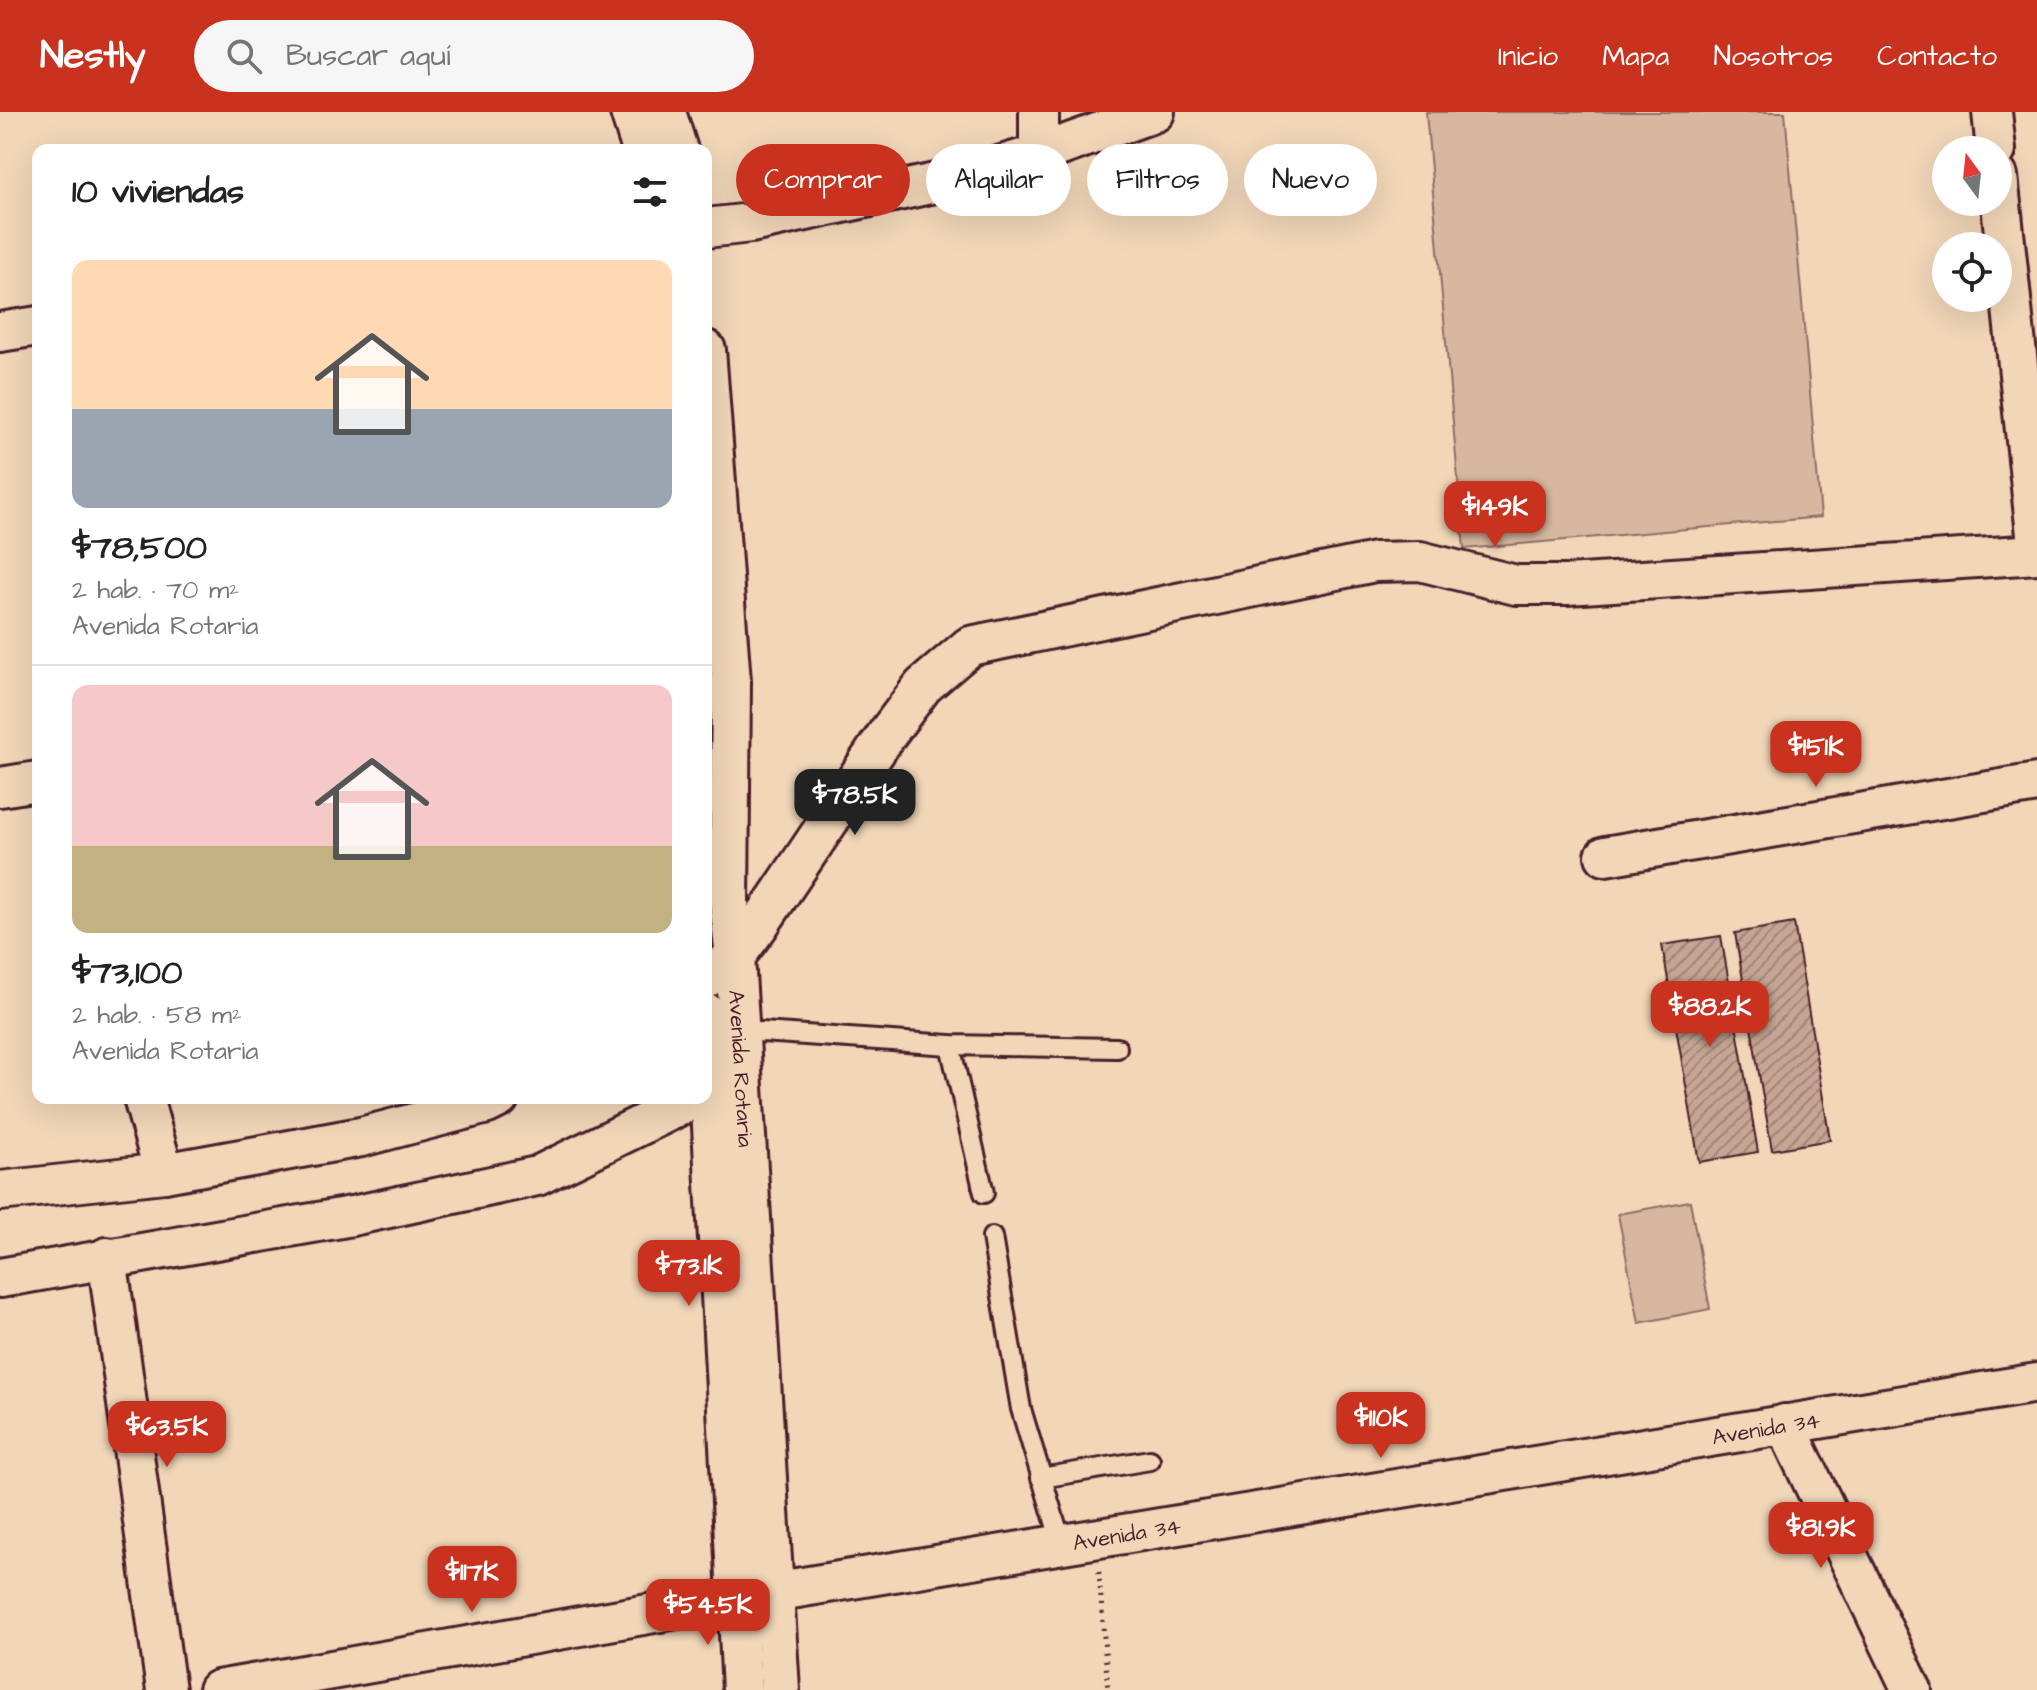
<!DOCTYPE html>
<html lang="es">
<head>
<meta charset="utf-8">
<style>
  :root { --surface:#fff; --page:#f6f6f6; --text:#222; --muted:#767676; --line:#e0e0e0; --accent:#c8321e }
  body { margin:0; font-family:"Architects Daughter",sans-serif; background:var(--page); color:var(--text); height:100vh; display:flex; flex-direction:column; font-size:30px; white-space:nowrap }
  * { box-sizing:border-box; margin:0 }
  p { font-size:26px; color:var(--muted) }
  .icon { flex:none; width:44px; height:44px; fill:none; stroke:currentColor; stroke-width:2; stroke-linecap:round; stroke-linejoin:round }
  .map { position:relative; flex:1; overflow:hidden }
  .sheet { position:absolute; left:32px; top:32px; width:680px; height:960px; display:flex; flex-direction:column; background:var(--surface); border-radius:16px; box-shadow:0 8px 32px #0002 }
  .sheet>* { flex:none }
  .banner { position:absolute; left:736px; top:32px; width:760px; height:72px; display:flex; gap:16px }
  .needle { width:52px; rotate:345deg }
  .fabs { position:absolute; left:1932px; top:24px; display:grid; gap:16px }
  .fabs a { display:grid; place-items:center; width:80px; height:80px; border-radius:50%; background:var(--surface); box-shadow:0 8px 32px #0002; font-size:40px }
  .price { position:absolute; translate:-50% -68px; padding:0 18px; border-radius:16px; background:var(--accent); color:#fff; font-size:26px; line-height:52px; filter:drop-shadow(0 2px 4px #0008) }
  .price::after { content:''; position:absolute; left:50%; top:48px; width:24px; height:18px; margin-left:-12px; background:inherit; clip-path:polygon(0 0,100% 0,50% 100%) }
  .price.active { background:#222; color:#fff }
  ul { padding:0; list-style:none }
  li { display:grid; align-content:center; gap:16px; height:424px; padding:0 40px }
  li+li { border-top:2px solid var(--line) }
  li span { display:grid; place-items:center; height:248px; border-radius:16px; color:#555 }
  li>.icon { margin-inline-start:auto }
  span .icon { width:144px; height:144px; fill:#fffc; stroke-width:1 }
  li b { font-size:34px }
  h2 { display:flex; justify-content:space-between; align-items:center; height:96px; padding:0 40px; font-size:34px }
  .tag { padding:0 28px; border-radius:36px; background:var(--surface); box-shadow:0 8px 32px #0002; font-size:28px; line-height:72px }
  .tag.active { background:var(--accent); color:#fff }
  header { display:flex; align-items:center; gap:48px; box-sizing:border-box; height:112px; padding:0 40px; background:var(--accent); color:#fff }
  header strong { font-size:38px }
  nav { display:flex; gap:44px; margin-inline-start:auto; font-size:28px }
  .search { width:560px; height:72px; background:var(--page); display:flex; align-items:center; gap:20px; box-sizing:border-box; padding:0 28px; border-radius:44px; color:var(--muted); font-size:30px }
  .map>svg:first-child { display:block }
  .green { fill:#d6b8a0; stroke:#906c66; stroke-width:2 }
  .building { fill:url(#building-hatch); stroke:#4a1f2b; stroke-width:2 }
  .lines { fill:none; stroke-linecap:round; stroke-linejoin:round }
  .service-casing { stroke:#4a1f2b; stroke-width:24 }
  .minor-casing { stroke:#4a1f2b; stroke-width:44 }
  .path { stroke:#4a1f2b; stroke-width:5; stroke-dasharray:2 6; stroke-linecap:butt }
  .service { stroke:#f1d6b8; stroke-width:18 }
  .minor { stroke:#f1d6b8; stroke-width:38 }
  .labels { text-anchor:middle; stroke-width:6; stroke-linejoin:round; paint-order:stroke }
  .street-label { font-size:22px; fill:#4a1f2b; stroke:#f1d6b8 }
</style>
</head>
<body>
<header>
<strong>Nestly</strong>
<div class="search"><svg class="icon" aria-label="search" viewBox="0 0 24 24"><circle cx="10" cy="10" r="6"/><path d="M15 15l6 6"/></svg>Buscar aquí</div>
<nav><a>Inicio</a><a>Mapa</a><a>Nosotros</a><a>Contacto</a></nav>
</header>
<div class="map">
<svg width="2037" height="1578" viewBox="0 0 2037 1578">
  <defs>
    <pattern id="building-hatch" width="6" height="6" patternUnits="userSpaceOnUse" patternTransform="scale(2)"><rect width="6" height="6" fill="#c5a593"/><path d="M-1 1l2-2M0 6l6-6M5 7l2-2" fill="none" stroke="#a28678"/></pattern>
  </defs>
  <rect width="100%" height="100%" fill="#f1d6b8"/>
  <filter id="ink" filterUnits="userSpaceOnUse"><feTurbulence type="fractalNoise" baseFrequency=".0125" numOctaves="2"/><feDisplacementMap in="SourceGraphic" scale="16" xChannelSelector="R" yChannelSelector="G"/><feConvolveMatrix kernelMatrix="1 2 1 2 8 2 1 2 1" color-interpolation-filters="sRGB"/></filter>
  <g filter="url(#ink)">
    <g class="green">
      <polygon points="1426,0 1785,0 1821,405 1464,437"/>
      <polygon points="1690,1089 1710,1197 1639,1211 1618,1102"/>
    </g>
    <g class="building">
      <polygon points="1794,811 1830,1028 1772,1038 1735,821"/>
      <polygon points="1721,824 1758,1040 1699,1050 1662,833"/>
    </g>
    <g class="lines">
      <defs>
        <g id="service">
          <polyline points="734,922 762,920 950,933 1117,936"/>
          <polyline points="950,933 984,1081"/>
          <polyline points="992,1125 1021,1297 1062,1433"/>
          <polyline points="1041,1366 1150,1348"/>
        </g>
        <g id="minor">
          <polyline points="630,0 642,38"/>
          <polyline points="666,0 678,38"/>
          <polyline points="1039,0 1039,42"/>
          <polyline points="1992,0 1996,38"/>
          <polyline points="1998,64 2037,432"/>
          <polyline points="706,116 751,111 958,66 1039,42 1155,0"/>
          <polyline points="0,220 38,214"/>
          <path id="s1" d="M706,238L731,570L729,790L735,845L780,1578"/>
          <polyline points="0,675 38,669"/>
          <polyline points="1605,744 2037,671"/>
          <polyline points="706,866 735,845 759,813 887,622 923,574 970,534 1375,450 1420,449 1516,473 1567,473 2037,442"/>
          <polyline points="706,901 742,1578"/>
          <polyline points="143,986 164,1061"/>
          <polyline points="0,1079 164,1061 361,1025 487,992 499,986"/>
          <polyline points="107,1145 166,1578"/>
          <polyline points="0,1166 352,1104 537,1064 696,986"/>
          <polyline points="1785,1312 1912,1578"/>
          <path id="s2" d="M218,1578L773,1480L2037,1271"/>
        </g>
      </defs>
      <use href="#service" class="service-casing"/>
      <use href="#minor" class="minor-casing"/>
      <polyline class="path" points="1099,1460 1108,1578"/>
      <use href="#service" class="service"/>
      <use href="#minor" class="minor"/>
    </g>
  </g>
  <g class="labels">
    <g class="street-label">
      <text dy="8" stroke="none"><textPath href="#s1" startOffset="720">Avenida Rotaria</textPath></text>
      <text dy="8" stroke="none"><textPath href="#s2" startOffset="1570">Avenida 34</textPath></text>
      <text dy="8" stroke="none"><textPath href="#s2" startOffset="922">Avenida 34</textPath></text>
    </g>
  </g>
</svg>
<div class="fabs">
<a><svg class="needle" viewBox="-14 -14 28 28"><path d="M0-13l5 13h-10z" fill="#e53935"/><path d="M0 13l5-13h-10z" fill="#767676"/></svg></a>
<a><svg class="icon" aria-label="locate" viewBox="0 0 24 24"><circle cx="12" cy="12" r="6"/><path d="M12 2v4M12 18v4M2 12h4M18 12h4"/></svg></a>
</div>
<b class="price" style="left:1495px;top:437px">$149K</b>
<b class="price" style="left:1816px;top:677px">$151K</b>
<b class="price active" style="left:855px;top:725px">$78.5K</b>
<b class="price" style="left:1710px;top:937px">$88.2K</b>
<b class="price" style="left:689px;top:1196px">$73.1K</b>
<b class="price" style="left:1381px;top:1348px">$110K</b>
<b class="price" style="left:167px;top:1357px">$63.5K</b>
<b class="price" style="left:1821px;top:1458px">$81.9K</b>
<b class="price" style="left:472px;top:1502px">$117K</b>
<b class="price" style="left:708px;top:1535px">$54.5K</b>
<div class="banner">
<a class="tag active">Comprar</a>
<a class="tag">Alquilar</a>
<a class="tag">Filtros</a>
<a class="tag">Nuevo</a>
</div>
<section class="sheet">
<h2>10 viviendas<svg class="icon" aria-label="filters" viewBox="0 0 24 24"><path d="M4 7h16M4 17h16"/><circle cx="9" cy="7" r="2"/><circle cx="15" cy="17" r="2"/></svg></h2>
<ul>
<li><span style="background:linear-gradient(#ffd9b3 60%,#9aa5b1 0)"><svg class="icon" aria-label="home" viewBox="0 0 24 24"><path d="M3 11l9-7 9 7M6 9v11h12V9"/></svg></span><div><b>$78,500</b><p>2 hab. · 70 m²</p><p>Avenida Rotaria</p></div></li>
<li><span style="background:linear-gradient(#f6c9c9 65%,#c2b280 0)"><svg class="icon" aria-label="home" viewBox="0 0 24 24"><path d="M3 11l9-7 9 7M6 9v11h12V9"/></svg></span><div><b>$73,100</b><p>2 hab. · 58 m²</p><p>Avenida Rotaria</p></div></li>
</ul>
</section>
</div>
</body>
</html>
